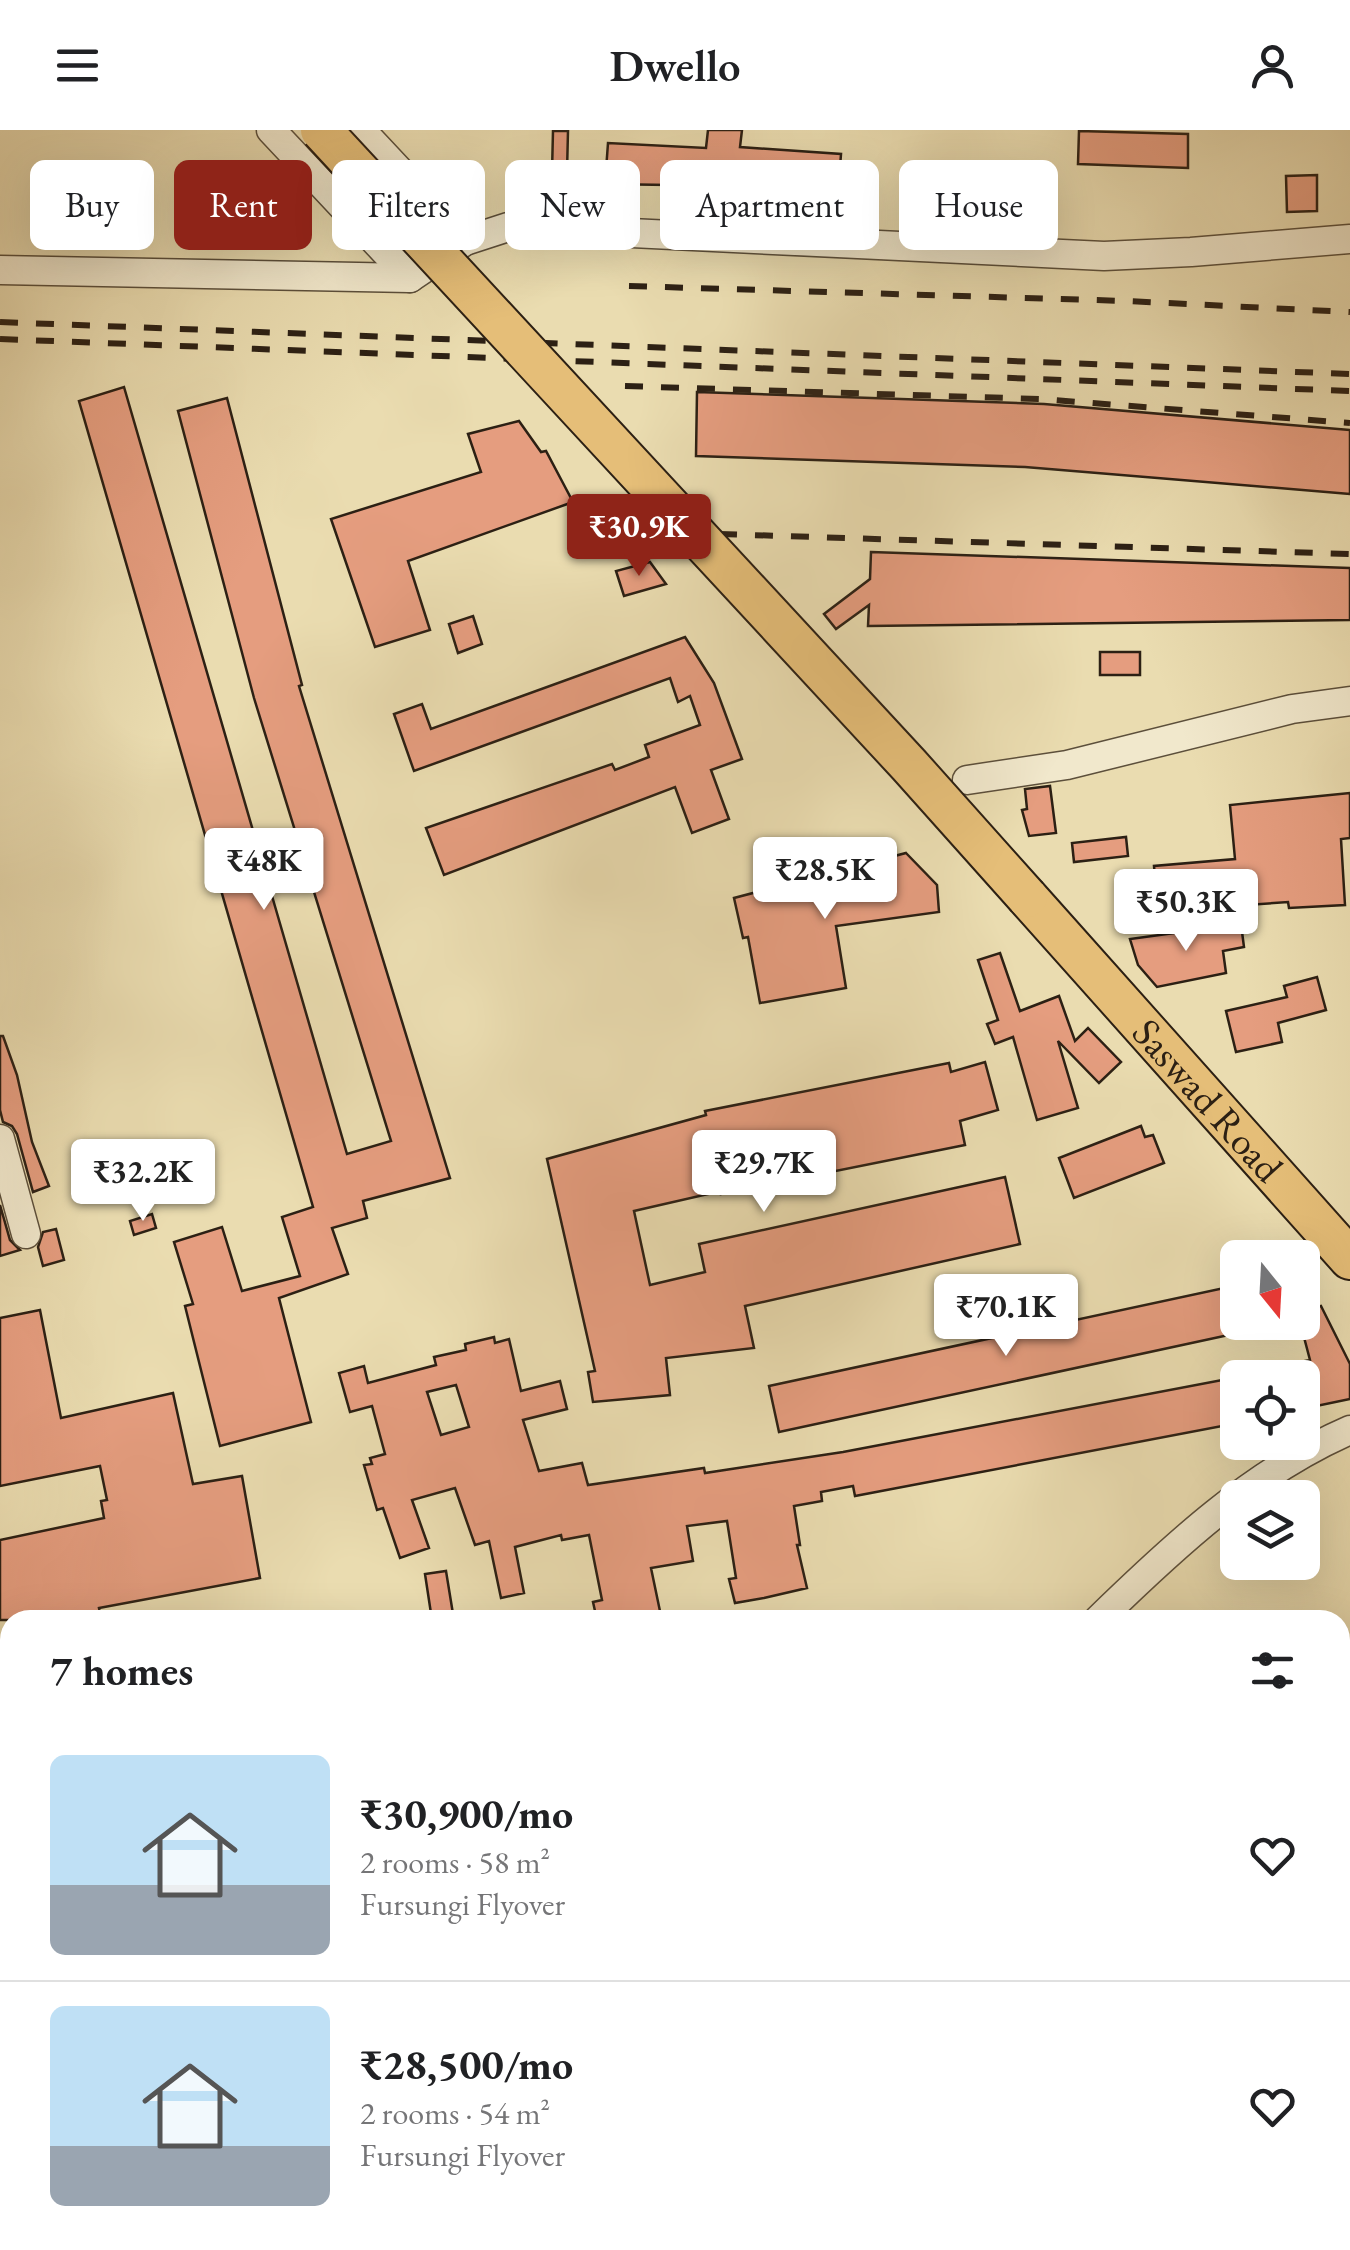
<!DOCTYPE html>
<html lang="en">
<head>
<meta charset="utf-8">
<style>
  :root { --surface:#fff; --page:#f2f2f2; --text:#202124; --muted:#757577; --line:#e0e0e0; --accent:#8f2418 }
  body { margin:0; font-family:"EB Garamond",serif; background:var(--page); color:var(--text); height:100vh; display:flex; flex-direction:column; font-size:38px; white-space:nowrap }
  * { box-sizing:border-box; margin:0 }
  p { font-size:32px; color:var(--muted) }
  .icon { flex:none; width:55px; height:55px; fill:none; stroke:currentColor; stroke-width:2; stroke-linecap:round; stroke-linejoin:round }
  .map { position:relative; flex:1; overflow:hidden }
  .details { position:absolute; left:0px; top:1480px; width:1350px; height:640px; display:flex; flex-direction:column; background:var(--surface); border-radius:30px 30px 0 0; box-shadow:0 10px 40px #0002 }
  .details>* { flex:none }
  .guide { position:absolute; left:30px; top:30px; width:1290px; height:90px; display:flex; gap:20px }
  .needle { width:65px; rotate:162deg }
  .fabs { position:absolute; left:1220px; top:1110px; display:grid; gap:20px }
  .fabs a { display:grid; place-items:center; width:100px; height:100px; border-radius:15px; background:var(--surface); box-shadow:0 10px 40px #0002; font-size:50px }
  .price { position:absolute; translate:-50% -85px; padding:0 22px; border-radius:10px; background:#fff; color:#222; font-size:32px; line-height:65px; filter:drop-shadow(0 2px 5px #0008) }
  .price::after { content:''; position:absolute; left:50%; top:60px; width:30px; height:22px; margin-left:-15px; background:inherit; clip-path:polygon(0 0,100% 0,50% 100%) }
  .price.current { background:var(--accent); color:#fff }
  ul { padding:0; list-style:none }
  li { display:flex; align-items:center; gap:30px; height:250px; padding:0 50px }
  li+li { border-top:2px solid var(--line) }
  li span { display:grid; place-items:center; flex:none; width:280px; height:200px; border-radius:15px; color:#555 }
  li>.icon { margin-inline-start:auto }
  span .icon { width:120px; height:120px; fill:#fffc; stroke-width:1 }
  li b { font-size:42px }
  h2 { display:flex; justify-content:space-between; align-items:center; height:120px; padding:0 50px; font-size:42px }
  .pill { padding:0 35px; border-radius:15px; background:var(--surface); box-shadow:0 10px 40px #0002; font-size:35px; line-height:90px }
  .pill.current { background:var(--accent); color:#fff }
  header { display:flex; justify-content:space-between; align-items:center; height:130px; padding:0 50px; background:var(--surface); font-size:45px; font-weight:600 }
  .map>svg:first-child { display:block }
  .building { fill:#e59d7f; stroke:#2c2014; stroke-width:2.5; fill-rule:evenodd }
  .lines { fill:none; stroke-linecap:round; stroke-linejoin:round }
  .minor-casing { stroke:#5c4f3b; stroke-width:31 }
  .highway-casing { stroke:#2c2014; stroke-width:44 }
  .minor { stroke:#f1e8cc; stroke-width:28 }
  .highway { stroke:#e5be78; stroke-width:40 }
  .rail { stroke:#2c2014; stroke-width:6; stroke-dasharray:18 18; stroke-linecap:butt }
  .highway-bridge-casing { stroke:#2c2014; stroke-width:44; stroke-linecap:butt }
  .highway-bridge { stroke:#e5be78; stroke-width:40 }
  .labels { text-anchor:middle; stroke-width:9; stroke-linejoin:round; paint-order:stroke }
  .street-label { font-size:40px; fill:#2c2014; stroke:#f1e8cc }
</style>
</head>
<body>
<header><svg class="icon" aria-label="menu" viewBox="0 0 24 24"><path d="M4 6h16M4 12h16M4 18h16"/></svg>Dwello<svg class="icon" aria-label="person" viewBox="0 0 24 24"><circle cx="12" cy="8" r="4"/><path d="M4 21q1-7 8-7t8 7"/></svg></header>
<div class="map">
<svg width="1350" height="2120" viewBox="0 0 1350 2120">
  <rect width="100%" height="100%" fill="#eadcb0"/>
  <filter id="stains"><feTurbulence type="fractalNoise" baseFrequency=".002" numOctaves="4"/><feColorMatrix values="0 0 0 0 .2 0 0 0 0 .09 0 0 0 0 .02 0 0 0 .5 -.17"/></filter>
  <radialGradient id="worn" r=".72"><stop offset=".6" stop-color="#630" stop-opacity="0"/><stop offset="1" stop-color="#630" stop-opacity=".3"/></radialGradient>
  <g class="building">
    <polygon points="708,0 742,0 740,17 841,24 838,64 735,56 605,54 608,13 706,18"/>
    <polygon points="553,1 568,1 567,42 552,42"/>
    <polygon points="1079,1 1188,4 1188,38 1078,34"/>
    <polygon points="1317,45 1317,81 1287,82 1286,46"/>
    <polygon points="124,257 347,1024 391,1011 254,568 178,281 227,268 302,555 299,556 450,1048 363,1071 367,1088 332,1098 348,1144 279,1168 311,1292 220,1316 185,1176 193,1174 174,1112 222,1097 242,1161 300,1146 282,1087 313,1077 79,271"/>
    <polygon points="697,262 1044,274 1350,300 1350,364 1025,337 696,326"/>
    <polygon points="519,291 541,322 546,321 573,372 408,431 430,500 375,517 331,389 481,342 468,304"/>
    <polygon points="871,422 1350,438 1350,490 868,496 869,475 836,499 824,484 870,449"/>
    <polygon points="650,432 666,454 624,466 616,441"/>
    <polygon points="473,486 482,514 458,523 449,494"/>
    <polygon points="685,507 714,553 742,629 711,640 729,689 692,703 675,657 444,745 426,698 612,634 615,640 649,627 645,615 700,595 690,566 678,572 670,548 414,641 394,584 422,574 431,599"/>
    <rect x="1100" y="522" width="40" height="23"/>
    <polygon points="1050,656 1056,703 1029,706 1022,680 1027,679 1025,659"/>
    <polygon points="1350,663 1350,708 1341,709 1345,775 1289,778 1288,772 1247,775 1246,765 1157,772 1154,736 1235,729 1230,675"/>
    <polygon points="1126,707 1128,726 1074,732 1072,713"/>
    <polygon points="906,723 937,755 939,782 836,796 846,858 760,873 748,807 743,808 734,768"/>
    <polygon points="1241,794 1244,817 1223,821 1226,843 1157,857 1138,835 1130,809"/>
    <polygon points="1000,823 1020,881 1059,866 1075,911 1088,898 1121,932 1099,953 1058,911 1078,978 1037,990 1013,907 995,914 987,894 998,890 978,830"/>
    <polygon points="1317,847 1326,880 1278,893 1282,912 1236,922 1226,881 1287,867 1284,856"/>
    <polygon points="0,906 3,906 17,945 32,1012 49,1056 33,1062 17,1004 12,996 3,992 0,980"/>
    <polygon points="985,932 998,980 960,991 965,1015 721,1064 721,1061 634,1081 650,1155 705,1142 699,1114 1005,1047 1020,1114 745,1176 754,1218 666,1228 670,1265 593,1272 588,1242 595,1241 547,1029 706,985 705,981 949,933 951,942"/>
    <polygon points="1141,996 1145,1007 1153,1005 1164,1033 1074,1068 1059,1028"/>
    <polygon points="0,1075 10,1110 20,1120 0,1126"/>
    <polygon points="152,1084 156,1098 134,1105 130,1091"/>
    <polygon points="56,1099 64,1130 43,1136 38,1117 43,1102"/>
    <polygon points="1238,1155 1238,1203 779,1302 769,1256"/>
    <polygon points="1321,1176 1350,1234 1350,1269 1302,1279 1302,1248 1261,1248 1260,1240 1310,1230 1300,1192 1302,1192 1302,1181"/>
    <polygon points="40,1180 61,1288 173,1263 193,1354 242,1346 260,1448 99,1478 101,1488 92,1490 0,1490 0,1410 104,1388 101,1371 107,1370 100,1336 0,1356 0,1188"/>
    <path d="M494,1207L495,1213L509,1209L521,1261L560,1251L567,1279L523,1290L539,1341L582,1333L588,1355L704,1338L705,1343L843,1322L1238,1247V1293L855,1366L853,1356L821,1362L822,1371L794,1376L800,1415H797L807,1458L764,1468L735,1473L729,1449L736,1448L727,1391L687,1396L693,1431L651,1438L661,1486L643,1490H597L593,1472L602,1470L589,1405L562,1410L561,1405L515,1417L524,1463L501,1468L489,1411L475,1415L455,1358L412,1370L429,1418L400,1428L383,1378L377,1380L364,1335L372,1334L370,1328L385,1324L372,1276L350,1282L339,1243L364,1236L368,1253L436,1235L434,1227L466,1220L465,1214ZM456,1255L469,1297L441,1305L427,1262Z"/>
    <polygon points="446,1441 454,1490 432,1490 425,1444"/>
  </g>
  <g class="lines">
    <defs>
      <g id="minor">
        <polyline points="271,0 410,148"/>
        <polyline points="361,0 465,111"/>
        <polyline points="0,140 410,148 465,111 508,97 1104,126 1191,122 1350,109"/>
        <polyline points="967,650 1067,635 1292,579 1350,571"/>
        <polyline points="0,1009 26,1104"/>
        <path d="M1098,1490C1173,1417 1253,1342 1350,1300"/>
        <polyline points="0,1821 10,1820"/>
        <polyline points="1015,2110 1023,2120"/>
        <polyline points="1146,2110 1154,2120"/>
        <polyline points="553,2120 562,2110"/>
        <polyline points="746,2120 750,2110"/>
        <polyline points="1232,2120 1245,2110"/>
      </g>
      <g id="highway">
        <path id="s1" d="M1027,767L1350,1129"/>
      </g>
    </defs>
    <use href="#minor" class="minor-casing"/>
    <use href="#highway" class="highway-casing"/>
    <use href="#minor" class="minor"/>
    <use href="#highway" class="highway"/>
    <g class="rail">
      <polyline points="629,156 1126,171 1350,182"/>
      <polyline points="0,192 1350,244"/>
      <polyline points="0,209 1350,261"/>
      <polyline points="625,256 1040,269 1350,293"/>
      <polyline points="719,404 1350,424"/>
    </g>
    <defs>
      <polyline id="highway-bridge" points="321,0 909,635 1027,767"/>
    </defs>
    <use href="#highway-bridge" class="highway-bridge-casing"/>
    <use href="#highway-bridge" class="highway-bridge"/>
  </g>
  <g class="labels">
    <g class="street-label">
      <text dy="14" stroke="none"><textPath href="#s1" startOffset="272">Saswad Road</textPath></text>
    </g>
  </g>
  <rect width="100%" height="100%" filter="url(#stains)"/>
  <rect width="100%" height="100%" fill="url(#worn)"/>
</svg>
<div class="fabs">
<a><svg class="needle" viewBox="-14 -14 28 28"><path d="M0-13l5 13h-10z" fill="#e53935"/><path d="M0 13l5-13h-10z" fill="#757577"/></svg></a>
<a><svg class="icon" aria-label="locate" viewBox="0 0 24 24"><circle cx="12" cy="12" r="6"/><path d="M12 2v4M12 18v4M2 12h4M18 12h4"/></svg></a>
<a><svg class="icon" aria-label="layers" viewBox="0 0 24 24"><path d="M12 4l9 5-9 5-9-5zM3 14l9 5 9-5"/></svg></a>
</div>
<b class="price current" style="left:639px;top:449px">₹30.9K</b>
<b class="price" style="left:264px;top:783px">₹48K</b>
<b class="price" style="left:825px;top:792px">₹28.5K</b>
<b class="price" style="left:1186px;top:824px">₹50.3K</b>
<b class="price" style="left:764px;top:1085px">₹29.7K</b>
<b class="price" style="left:143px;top:1094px">₹32.2K</b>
<b class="price" style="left:1006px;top:1229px">₹70.1K</b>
<div class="guide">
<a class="pill">Buy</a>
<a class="pill current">Rent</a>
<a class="pill">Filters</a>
<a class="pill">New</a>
<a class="pill">Apartment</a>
<a class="pill">House</a>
</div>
<section class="details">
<h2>7 homes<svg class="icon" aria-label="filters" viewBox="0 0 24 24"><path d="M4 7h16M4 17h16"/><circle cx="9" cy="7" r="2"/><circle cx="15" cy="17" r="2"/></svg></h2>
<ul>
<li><span style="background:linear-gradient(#bfe0f5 65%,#9aa5b1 0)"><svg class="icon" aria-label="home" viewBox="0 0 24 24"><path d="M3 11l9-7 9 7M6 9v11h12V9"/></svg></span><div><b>₹30,900/mo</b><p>2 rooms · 58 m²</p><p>Fursungi Flyover</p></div><svg class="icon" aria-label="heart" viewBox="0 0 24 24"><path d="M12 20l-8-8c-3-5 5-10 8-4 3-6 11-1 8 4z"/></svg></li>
<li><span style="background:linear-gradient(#bfe0f5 70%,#9aa5b1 0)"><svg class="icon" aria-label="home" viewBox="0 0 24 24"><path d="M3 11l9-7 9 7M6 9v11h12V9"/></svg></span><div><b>₹28,500/mo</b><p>2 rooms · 54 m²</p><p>Fursungi Flyover</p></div><svg class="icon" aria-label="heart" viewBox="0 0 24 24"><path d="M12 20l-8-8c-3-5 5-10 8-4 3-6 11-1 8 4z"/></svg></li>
</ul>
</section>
</div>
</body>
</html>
